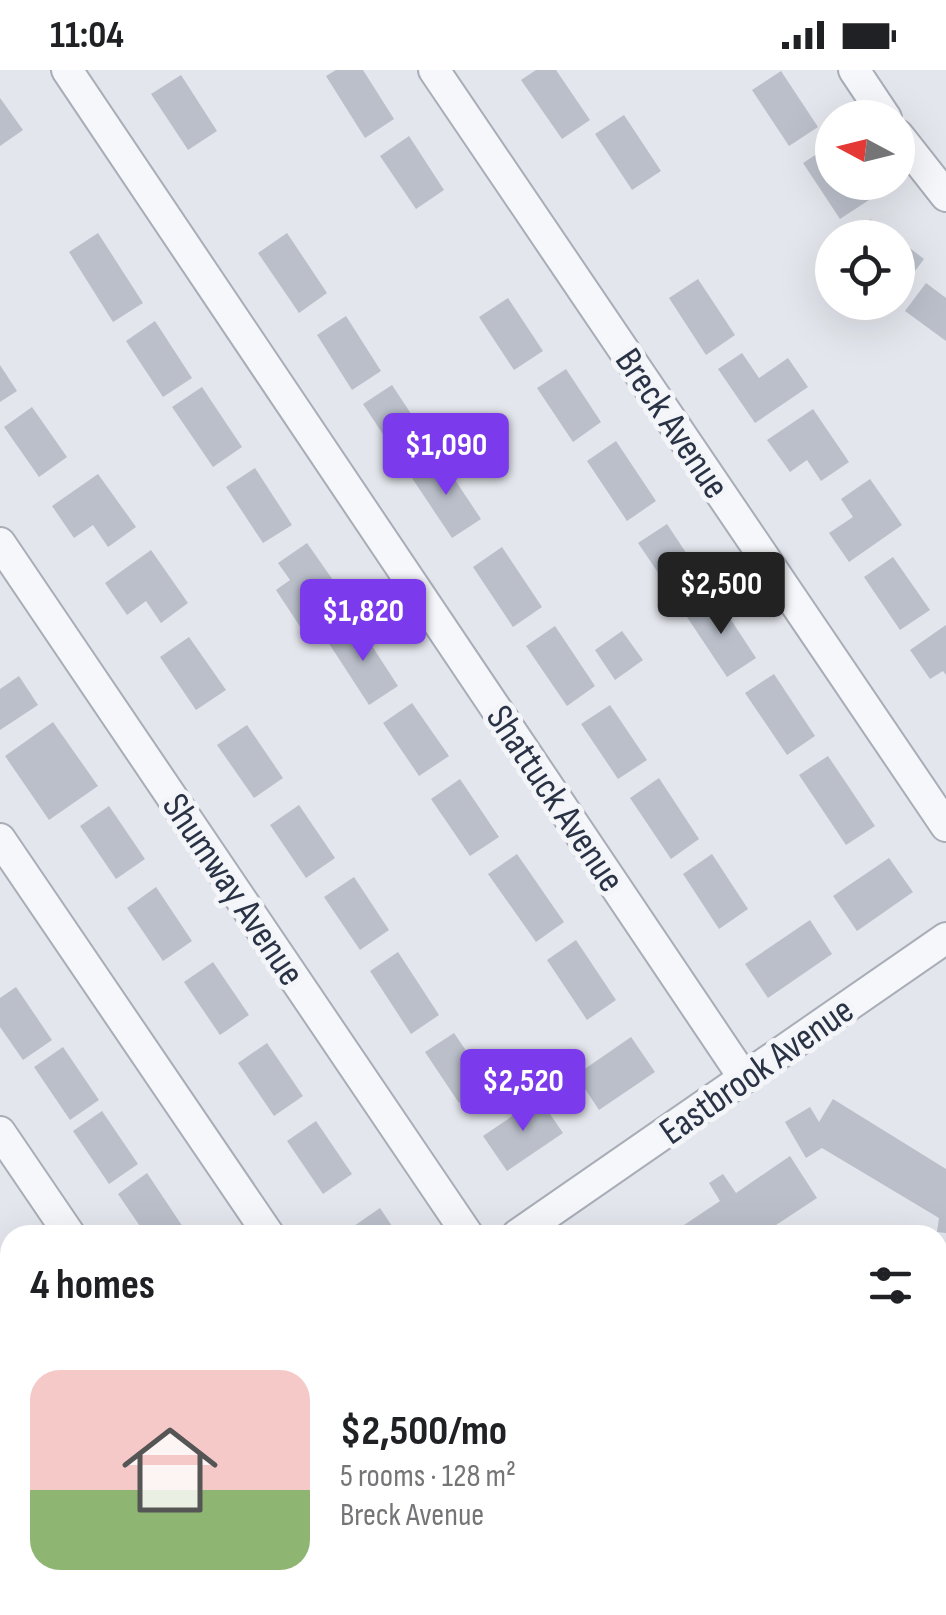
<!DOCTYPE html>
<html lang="en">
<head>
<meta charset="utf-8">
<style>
  :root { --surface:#fff; --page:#f2f2f2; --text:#202124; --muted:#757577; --line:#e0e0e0; --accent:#7c3aed }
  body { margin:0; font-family:"Sofia Sans Condensed",sans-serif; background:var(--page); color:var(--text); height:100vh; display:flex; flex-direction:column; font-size:38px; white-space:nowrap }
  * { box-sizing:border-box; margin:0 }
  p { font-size:32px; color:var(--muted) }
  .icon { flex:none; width:55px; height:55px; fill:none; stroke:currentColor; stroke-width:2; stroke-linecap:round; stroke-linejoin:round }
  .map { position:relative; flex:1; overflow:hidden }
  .details { position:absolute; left:0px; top:1155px; width:948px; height:390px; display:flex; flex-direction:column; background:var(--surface); border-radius:30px 30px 0 0; box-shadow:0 10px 40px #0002 }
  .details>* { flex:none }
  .needle { width:65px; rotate:277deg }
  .controls { position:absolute; left:815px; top:30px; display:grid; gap:20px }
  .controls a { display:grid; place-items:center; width:100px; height:100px; border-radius:50%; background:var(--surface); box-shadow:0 10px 40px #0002; font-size:50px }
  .price { position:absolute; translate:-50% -85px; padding:0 22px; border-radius:10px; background:var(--accent); color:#fff; font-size:32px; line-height:65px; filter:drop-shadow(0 2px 5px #0008) }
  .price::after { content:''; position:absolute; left:50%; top:60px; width:30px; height:22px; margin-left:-15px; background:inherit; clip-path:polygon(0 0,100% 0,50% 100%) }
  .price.on { background:#222; color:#fff }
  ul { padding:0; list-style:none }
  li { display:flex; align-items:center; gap:30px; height:250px; padding:0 30px }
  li+li { border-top:2px solid var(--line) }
  li span { display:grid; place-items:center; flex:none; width:280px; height:200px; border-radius:30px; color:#555 }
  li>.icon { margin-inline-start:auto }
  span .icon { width:120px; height:120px; fill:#fffc; stroke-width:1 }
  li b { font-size:42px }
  h2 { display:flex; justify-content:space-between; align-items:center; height:120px; padding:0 30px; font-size:42px }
  .status { display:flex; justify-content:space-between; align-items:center; height:70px; padding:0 50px; background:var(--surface); direction:ltr }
  .status svg { height:28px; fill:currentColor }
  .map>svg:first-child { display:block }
  .building { fill:#babfca }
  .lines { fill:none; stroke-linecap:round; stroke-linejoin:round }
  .minor-casing { stroke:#a8adb7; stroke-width:34 }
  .minor { stroke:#f6f7fa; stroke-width:30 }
  .labels { text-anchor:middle; stroke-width:10; stroke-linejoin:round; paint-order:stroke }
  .street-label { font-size:38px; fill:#2a3345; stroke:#f3f5f9 }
</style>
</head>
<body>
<div class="status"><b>11:04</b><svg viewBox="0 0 49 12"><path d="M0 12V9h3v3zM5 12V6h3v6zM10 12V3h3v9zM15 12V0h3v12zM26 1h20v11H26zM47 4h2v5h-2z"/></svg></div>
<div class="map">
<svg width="946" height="1545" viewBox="0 0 946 1545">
  <rect width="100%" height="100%" fill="#e3e6ec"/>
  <g class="building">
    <polygon points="336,0 363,0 394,49 365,68 326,6"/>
    <polygon points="536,0 556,0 590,50 562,69 521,10"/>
    <polygon points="781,1 818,57 789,76 752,20"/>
    <polygon points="181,5 217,61 188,80 151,24"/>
    <polygon points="0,28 23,60 0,76"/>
    <polygon points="624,45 661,101 632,120 595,64"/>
    <polygon points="409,66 444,120 416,139 380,86"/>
    <polygon points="832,74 832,112 857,112 869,130 840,149 803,93"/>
    <polygon points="870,149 895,168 857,168"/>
    <polygon points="98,163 143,233 113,252 69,182"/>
    <polygon points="287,163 327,223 299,243 258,183"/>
    <polygon points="898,169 924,189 903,217 898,213"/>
    <polygon points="698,209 735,265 706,285 669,228"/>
    <polygon points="926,213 946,228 946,271 905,241"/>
    <polygon points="508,228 543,281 514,300 479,247"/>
    <polygon points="346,246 381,301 352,320 317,265"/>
    <polygon points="155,251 192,308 163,327 126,271"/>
    <polygon points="742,283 759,308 788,288 808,317 755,353 718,299"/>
    <polygon points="0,295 17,321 0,332"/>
    <polygon points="566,299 601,352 573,372 537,318"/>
    <polygon points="392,315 429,371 400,390 363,334"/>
    <polygon points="202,317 242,377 213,397 172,337"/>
    <polygon points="32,337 67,387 39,407 4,357"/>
    <polygon points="813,339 849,392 821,411 807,390 790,402 767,370"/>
    <polygon points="616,371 656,431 627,451 587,391"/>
    <polygon points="441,389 481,449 452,468 412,408"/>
    <polygon points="255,398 292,455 263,473 226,417"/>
    <polygon points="98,404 136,457 108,477 93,455 74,468 52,436"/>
    <polygon points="870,409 902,455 849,492 829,463 853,447 841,429"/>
    <polygon points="667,454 702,507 674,526 638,473"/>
    <polygon points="307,473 349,533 305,564 276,520 290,510 278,493"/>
    <polygon points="502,477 542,537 513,557 473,497"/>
    <polygon points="151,480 188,533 161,553 146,531 127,545 105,513"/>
    <polygon points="893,487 930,540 900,560 864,507"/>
    <polygon points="716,527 756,588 727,607 687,547"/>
    <polygon points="357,553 398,616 369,635 328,572"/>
    <polygon points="946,555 946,605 943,601 930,609 910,580"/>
    <polygon points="555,556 595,616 567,636 526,576"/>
    <polygon points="622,561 643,590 615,610 595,580"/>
    <polygon points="189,567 226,620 196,640 160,587"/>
    <polygon points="774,604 815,666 787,685 745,623"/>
    <polygon points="19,606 38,635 0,660 0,619"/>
    <polygon points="412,633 449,686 419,706 383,653"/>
    <polygon points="610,635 647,690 618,709 581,654"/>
    <polygon points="53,652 98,716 49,750 5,686"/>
    <polygon points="247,655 283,708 254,728 217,675"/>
    <polygon points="828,686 875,756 846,775 799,705"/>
    <polygon points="659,708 699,769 671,789 630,728"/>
    <polygon points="460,709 499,767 470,786 431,729"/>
    <polygon points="299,735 335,788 306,808 270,755"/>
    <polygon points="109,736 145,789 116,809 80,756"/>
    <polygon points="517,784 564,852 536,872 488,804"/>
    <polygon points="712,784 748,839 719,859 683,804"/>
    <polygon points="889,788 913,822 857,861 833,826"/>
    <polygon points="354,807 389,860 360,880 324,827"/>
    <polygon points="156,817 192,871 163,891 127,838"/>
    <polygon points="810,850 832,884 768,928 745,894"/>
    <polygon points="576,870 616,930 587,950 547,890"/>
    <polygon points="398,882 439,945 411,964 370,901"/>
    <polygon points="213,892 249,945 220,965 184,912"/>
    <polygon points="16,917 52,970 23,990 0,957 0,928"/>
    <polygon points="454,963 488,1013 459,1033 425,982"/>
    <polygon points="631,967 655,1002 599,1040 576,1005"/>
    <polygon points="267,973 303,1026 274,1046 238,993"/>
    <polygon points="63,977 99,1030 70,1050 34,997"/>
    <polygon points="539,1028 563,1063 507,1101 483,1066"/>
    <polygon points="833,1029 946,1099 946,1163 937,1162 939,1148 822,1078 806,1088 785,1052 810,1037 819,1052"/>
    <polygon points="102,1041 138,1094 109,1114 73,1061"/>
    <polygon points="316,1051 352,1104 323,1124 287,1071"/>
    <polygon points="790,1086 817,1128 761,1165 669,1165 720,1131 709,1113 723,1104 736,1123"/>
    <polygon points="147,1103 183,1157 171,1165 146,1165 118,1124"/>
    <polygon points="380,1138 398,1165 341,1165"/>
    <polygon points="938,1185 946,1186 946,1390 938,1389"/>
    <polygon points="10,1195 10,1264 0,1271 0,1202"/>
    <polygon points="207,1535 255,1535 264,1545 216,1545"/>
    <polygon points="428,1535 484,1535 496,1545 440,1545"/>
    <polygon points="869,1535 921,1535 920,1545 868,1545"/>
  </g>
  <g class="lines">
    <defs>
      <g id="minor">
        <polyline points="67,0 744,1008"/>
        <polyline points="434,0 946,756"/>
        <polyline points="854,0 886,48"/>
        <polyline points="898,65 946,126"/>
        <polyline points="0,473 468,1165"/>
        <polyline points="0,769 269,1165"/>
        <polyline points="0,1062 70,1165"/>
        <polyline points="517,1165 946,868"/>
        <polyline points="0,1373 10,1388"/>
        <polyline points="0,1521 10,1514"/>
        <polyline points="115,1535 123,1545"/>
        <polyline points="338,1535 349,1545"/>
        <polyline points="606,1535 621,1545"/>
      </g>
    </defs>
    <use href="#minor" class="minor-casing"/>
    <use href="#minor" class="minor"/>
  </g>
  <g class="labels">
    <g class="street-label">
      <text transform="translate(673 353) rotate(56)" y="13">Breck Avenue</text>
      <text transform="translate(556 728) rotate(56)" y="13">Shattuck Avenue</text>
      <text transform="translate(234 819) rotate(56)" y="13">Shumway Avenue</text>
      <text transform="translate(756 1000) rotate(-35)" y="13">Eastbrook Avenue</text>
    </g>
  </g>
</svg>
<div class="controls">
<a><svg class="needle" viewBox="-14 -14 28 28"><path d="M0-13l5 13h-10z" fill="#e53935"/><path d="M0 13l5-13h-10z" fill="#757577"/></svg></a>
<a><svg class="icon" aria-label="locate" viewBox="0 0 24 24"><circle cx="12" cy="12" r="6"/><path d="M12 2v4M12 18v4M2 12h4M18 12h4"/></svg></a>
</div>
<b class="price" style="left:446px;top:428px">$1,090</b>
<b class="price on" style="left:721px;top:567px">$2,500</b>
<b class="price" style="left:363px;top:594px">$1,820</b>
<b class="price" style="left:523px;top:1064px">$2,520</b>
<section class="details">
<h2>4 homes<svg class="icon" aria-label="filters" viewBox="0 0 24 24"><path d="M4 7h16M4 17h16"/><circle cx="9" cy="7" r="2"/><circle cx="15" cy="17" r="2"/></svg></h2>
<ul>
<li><span style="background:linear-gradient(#f6c9c9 60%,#8fb573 0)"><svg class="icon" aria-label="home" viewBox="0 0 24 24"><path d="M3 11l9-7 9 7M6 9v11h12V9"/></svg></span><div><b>$2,500/mo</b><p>5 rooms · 128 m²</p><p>Breck Avenue</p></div></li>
</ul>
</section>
</div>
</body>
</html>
